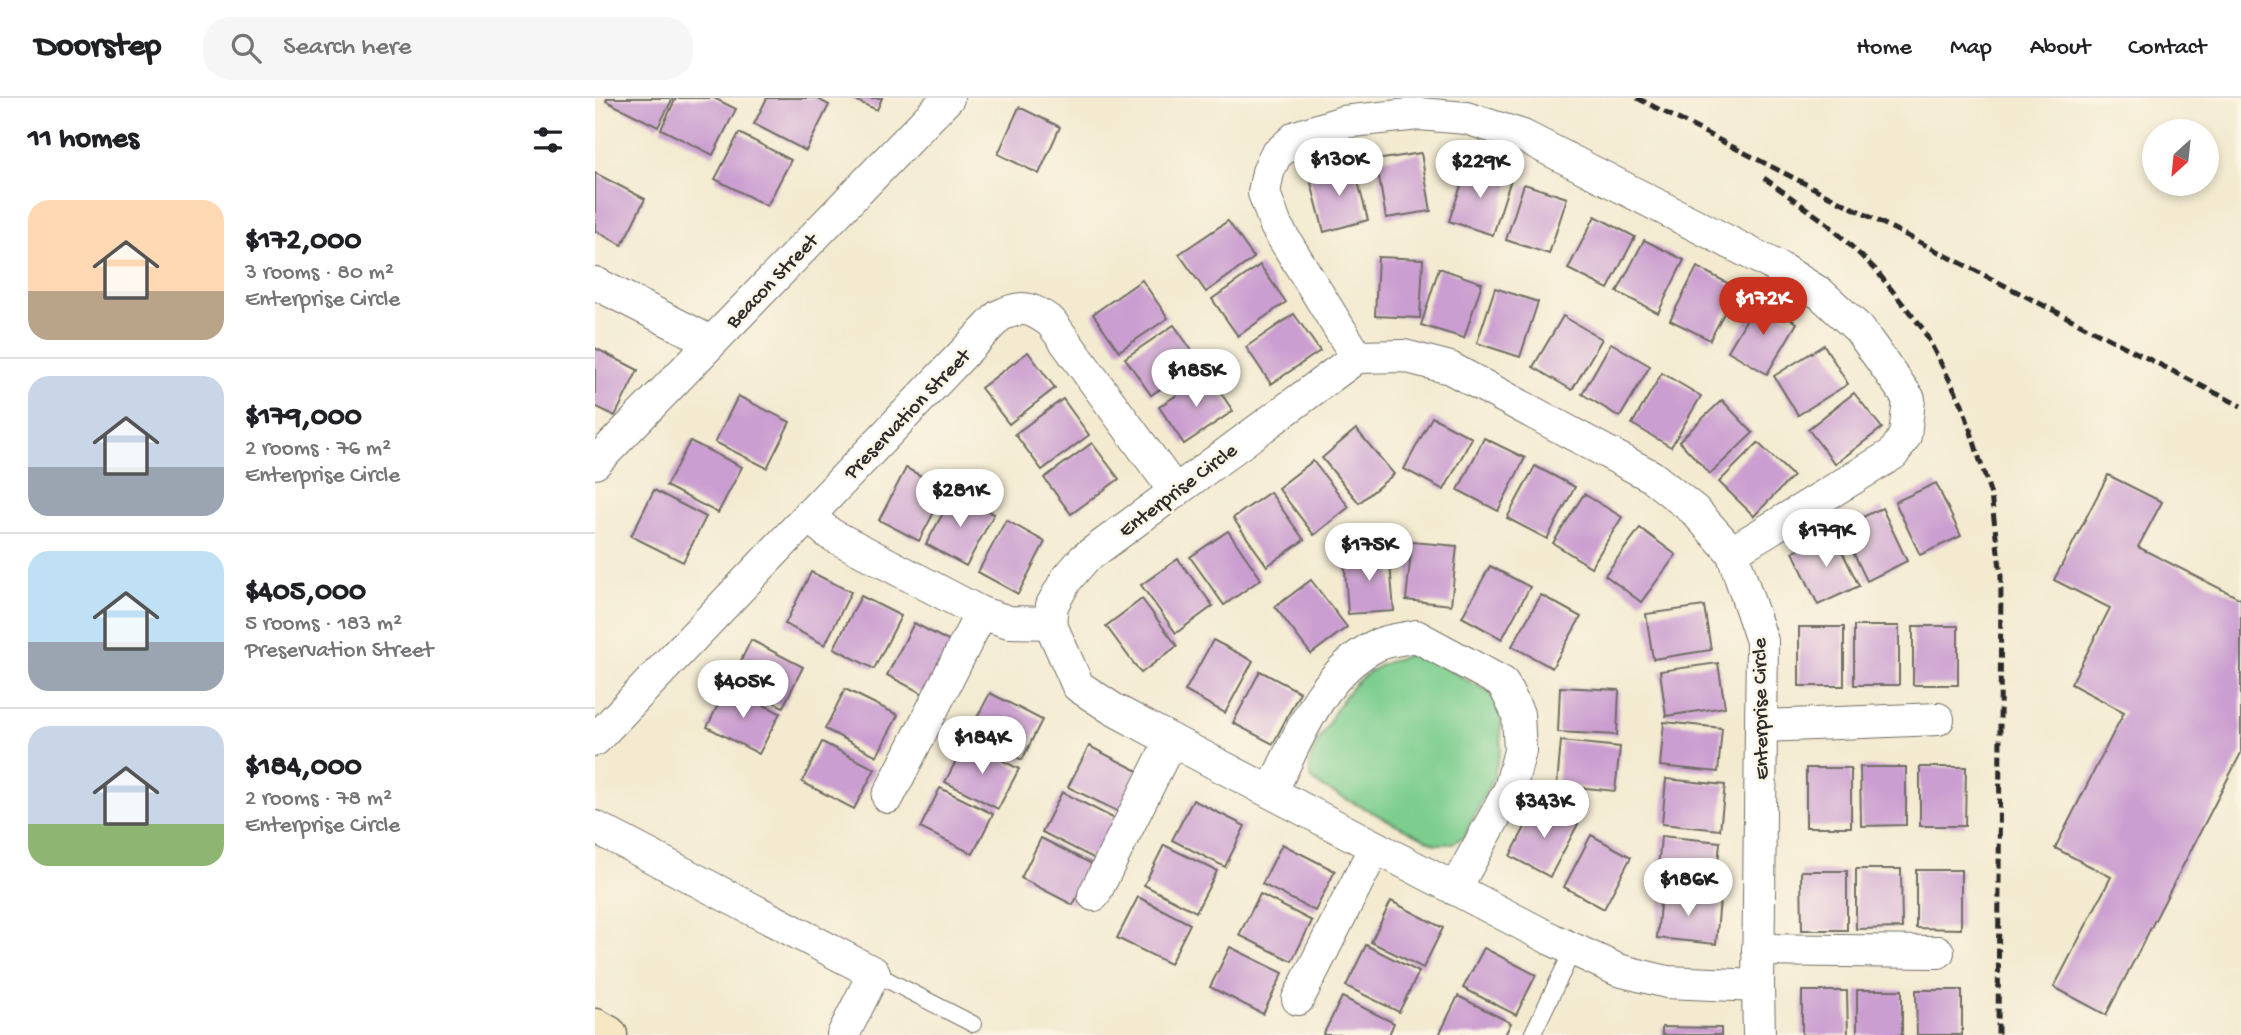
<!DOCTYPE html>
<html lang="en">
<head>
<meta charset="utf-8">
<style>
  :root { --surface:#fff; --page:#f6f6f6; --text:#202124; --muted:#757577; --line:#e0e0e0; --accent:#c8321e }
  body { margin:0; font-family:"Gochi Hand",sans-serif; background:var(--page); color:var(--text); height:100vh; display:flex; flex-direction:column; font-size:26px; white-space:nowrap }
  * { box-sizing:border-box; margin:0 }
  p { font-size:23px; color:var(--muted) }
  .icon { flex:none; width:38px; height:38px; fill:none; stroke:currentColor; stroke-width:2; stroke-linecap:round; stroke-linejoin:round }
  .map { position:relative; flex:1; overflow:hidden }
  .details { display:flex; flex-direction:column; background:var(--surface); width:595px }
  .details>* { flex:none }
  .needle { width:46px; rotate:207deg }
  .fabs { position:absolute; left:1547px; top:21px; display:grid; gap:14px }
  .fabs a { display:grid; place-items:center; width:77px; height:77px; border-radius:50%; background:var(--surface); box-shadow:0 4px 10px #0003; font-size:35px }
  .price { position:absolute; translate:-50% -60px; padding:0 16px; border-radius:24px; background:#fff; color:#222; font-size:23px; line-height:46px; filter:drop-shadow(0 2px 4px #0008) }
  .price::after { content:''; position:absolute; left:50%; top:42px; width:21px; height:16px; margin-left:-10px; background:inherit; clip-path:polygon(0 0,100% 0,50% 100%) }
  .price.current { background:var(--accent); color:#fff }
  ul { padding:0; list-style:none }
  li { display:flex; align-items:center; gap:21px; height:175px; padding:0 28px }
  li+li { border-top:2px solid var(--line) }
  li span { display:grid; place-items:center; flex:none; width:196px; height:140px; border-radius:21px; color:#555 }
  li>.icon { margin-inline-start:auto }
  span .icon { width:84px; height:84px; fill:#fffc; stroke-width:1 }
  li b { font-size:30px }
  h2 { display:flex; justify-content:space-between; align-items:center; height:84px; padding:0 28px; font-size:30px }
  header { display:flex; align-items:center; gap:42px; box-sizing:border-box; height:98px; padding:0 35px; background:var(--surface); border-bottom:2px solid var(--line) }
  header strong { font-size:33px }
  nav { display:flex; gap:38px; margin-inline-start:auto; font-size:24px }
  .search { width:490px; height:63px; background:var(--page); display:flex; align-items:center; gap:18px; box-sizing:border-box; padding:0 24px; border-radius:28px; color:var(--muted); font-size:26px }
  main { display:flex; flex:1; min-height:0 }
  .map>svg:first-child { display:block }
  .green { fill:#7ccd8e; stroke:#547c5c; stroke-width:2 }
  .building { fill:#ca9ed0 }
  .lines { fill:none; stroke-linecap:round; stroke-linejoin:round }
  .lane-casing { stroke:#716e65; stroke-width:18 }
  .street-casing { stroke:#716e65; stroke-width:34 }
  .secondary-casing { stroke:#716e65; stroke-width:41 }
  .lane { stroke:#fff; stroke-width:16 }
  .street { stroke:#fff; stroke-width:32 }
  .secondary { stroke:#f7e8c3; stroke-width:38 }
  .rail { stroke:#2b2b2b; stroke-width:5; stroke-dasharray:10 5; stroke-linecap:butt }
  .labels { text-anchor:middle; stroke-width:5; stroke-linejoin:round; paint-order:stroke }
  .street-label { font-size:21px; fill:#2b2b2b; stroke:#fcf5e5 }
</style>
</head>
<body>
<header>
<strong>Doorstep</strong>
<div class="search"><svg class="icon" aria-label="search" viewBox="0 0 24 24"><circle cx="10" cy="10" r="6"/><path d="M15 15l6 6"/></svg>Search here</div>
<nav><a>Home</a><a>Map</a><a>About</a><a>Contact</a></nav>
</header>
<main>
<section class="details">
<h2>11 homes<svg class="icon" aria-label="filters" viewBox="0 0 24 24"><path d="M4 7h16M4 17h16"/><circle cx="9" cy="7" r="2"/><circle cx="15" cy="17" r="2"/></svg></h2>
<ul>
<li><span style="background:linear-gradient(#ffd9b3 65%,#b9a48a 0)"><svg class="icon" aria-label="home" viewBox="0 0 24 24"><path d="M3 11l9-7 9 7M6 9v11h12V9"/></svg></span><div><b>$172,000</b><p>3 rooms · 80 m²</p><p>Enterprise Circle</p></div></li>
<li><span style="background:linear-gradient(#c9d6e8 65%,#9aa5b1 0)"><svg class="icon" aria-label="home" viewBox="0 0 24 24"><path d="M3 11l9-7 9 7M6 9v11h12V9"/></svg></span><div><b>$179,000</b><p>2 rooms · 76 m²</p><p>Enterprise Circle</p></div></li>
<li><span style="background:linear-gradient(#bfe0f5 65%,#9aa5b1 0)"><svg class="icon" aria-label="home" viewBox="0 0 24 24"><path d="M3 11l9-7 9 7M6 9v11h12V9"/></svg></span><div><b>$405,000</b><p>5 rooms · 183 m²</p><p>Preservation Street</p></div></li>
<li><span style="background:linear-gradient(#c9d6e8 70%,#8fb573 0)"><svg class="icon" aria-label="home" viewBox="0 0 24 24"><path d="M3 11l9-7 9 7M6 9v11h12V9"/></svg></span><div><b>$184,000</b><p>2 rooms · 78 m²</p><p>Enterprise Circle</p></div></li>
</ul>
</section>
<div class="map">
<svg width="1646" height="937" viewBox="0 0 1646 937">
  <rect width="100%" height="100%" fill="#fcf5e5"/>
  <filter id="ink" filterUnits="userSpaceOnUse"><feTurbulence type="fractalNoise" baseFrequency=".0143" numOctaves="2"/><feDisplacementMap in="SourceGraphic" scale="14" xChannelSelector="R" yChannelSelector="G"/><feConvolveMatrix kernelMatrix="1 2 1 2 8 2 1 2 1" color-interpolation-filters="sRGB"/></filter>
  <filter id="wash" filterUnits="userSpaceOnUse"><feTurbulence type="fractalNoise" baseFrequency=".00686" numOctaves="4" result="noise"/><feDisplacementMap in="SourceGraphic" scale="28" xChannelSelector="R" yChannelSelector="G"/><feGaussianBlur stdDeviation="1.57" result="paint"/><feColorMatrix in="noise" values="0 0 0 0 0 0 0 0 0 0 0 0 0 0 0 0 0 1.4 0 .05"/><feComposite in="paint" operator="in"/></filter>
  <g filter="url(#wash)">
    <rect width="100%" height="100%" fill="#f3ead0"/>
    <path class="green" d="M815,557L832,560L894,594L902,606L906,620V651L898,680L869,739L856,746H840L725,688L715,679C713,657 719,652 729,633C752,591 766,569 815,557Z"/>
    <g id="blocks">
      <g class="building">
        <polygon points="12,0 78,0 63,29 11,3"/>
        <polygon points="81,0 119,0 141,11 118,57 66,31"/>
        <polygon points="172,0 221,0 234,7 211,53 159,26"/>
        <polygon points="255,0 287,0 282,12"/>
        <polygon points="424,9 465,29 444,76 403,56"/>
        <polygon points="144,35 196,62 172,108 120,81"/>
        <polygon points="826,55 836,113 791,120 781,62"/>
        <polygon points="758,65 773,122 729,134 714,77"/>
        <polygon points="873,67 916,81 898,137 854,123"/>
        <polygon points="0,75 50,101 27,147 0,133"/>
        <polygon points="929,86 972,100 954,156 911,142"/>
        <polygon points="1000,118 1040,139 1013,191 973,171"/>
        <polygon points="633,123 659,160 611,194 584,156"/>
        <polygon points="1049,142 1089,162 1063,215 1022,194"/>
        <polygon points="783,159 828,161 825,220 780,218"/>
        <polygon points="665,167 691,204 643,238 617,201"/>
        <polygon points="1102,169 1142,190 1115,242 1075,222"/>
        <polygon points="844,170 887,185 869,240 826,227"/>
        <polygon points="547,182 573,220 524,253 498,216"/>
        <polygon points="900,190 943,204 925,259 882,245"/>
        <polygon points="1163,202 1202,225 1172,276 1133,253"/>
        <polygon points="699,216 725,253 676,286 651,249"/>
        <polygon points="968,218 1007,241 977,292 938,269"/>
        <polygon points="579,227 605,264 556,297 530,260"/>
        <polygon points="1016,245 1055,268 1025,319 987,296"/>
        <polygon points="1229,247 1253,286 1203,317 1179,278"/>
        <polygon points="0,250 43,272 20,318 0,308"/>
        <polygon points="433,254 460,290 414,326 386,290"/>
        <polygon points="1067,275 1106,298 1076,349 1037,326"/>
        <polygon points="613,276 638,313 589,346 564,309"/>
        <polygon points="1259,295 1287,330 1240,366 1213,331"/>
        <polygon points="143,298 195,324 172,370 120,344"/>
        <polygon points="468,301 494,337 447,372 420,336"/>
        <polygon points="1127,302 1158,335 1115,376 1084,343"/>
        <polygon points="837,319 877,340 849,392 809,371"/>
        <polygon points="761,331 799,376 764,405 727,360"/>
        <polygon points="889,340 930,360 903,413 863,392"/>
        <polygon points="95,343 147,369 123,415 71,388"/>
        <polygon points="497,345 524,381 476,416 449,380"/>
        <polygon points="1163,345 1198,378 1159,418 1124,384"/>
        <polygon points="718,363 754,409 719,437 683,390"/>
        <polygon points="940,368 980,389 952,441 912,420"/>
        <polygon points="311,370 351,391 324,443 284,422"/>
        <polygon points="1513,377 1567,404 1543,449 1646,501 1646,655 1511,917 1459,889 1516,779 1460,750 1529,614 1476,586 1515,510 1459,482"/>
        <polygon points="1341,385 1366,438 1325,457 1300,404"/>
        <polygon points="59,392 111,419 88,464 36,438"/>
        <polygon points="675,394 709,442 672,468 638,420"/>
        <polygon points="359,395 399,416 371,468 331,446"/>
        <polygon points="989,396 1027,419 996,469 958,445"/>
        <polygon points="1287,410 1312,463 1272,483 1246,429"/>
        <polygon points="411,422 450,444 423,496 383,474"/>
        <polygon points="1045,430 1081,457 1046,504 1010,477"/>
        <polygon points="633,433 666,481 629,507 595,459"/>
        <polygon points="1238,435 1264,488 1223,507 1198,454"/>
        <polygon points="817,444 862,448 856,507 811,502"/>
        <polygon points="794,454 799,513 753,516 749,457"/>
        <polygon points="583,461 618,508 581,535 546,487"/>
        <polygon points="895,468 935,489 907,541 867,519"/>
        <polygon points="216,474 256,494 230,547 190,526"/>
        <polygon points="716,482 752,529 716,556 680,509"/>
        <polygon points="946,497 986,519 957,570 917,548"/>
        <polygon points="266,498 306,518 279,571 239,550"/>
        <polygon points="547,501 582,548 546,575 511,528"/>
        <polygon points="1109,508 1116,552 1058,561 1051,516"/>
        <polygon points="319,525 359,546 332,598 292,577"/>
        <rect x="1259" y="528" width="45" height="59"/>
        <rect x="1318" y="528" width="45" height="59"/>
        <rect x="1204" y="529" width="45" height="59"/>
        <polygon points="156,542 208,569 188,609 136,583"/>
        <polygon points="618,542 658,563 630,615 590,593"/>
        <polygon points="1123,565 1130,609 1071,618 1065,573"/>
        <polygon points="665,573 705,594 678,646 638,625"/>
        <polygon points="132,589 185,615 164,656 112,629"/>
        <polygon points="965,589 1024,592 1022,637 963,634"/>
        <polygon points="250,591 303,617 282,658 230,631"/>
        <polygon points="395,595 447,622 427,662 374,635"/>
        <polygon points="1069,624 1127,630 1123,674 1065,668"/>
        <polygon points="966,643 1025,649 1020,693 962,687"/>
        <polygon points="227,644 280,671 259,711 207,684"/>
        <polygon points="371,644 424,671 403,711 350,684"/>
        <polygon points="494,648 547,675 526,715 473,689"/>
        <polygon points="1265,669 1311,669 1311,727 1266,728"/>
        <polygon points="1325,669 1371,669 1370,728 1325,728"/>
        <rect x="1211" y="670" width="45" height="59"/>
        <polygon points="1071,681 1130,687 1125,732 1067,726"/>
        <polygon points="345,690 398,716 378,756 325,730"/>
        <polygon points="467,694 520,721 500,761 447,734"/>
        <polygon points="598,702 650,728 630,769 577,742"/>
        <polygon points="942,706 983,726 955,779 915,758"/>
        <polygon points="996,737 1036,759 1009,811 969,789"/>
        <polygon points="1066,738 1125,744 1121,789 1062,783"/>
        <polygon points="446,740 499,767 478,807 426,780"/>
        <polygon points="687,746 740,773 720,813 667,786"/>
        <polygon points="569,747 622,773 601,814 549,787"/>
        <polygon points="1261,771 1306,771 1307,830 1261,831"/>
        <polygon points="1321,772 1366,772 1366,831 1321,830"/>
        <polygon points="1206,773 1252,773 1252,832 1207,832"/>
        <polygon points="1066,795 1125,801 1121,846 1062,840"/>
        <polygon points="665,796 717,823 697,863 644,837"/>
        <polygon points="543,799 595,826 575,866 522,840"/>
        <polygon points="796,803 848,830 828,870 776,844"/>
        <polygon points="771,847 824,874 804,914 751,888"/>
        <polygon points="635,849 688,875 668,916 615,889"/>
        <polygon points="889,850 941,877 921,917 868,890"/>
        <rect x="1262" y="892" width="45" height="45"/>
        <polygon points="1321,892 1367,892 1367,937 1322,937"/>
        <polygon points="1207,893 1252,893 1253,937 1207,937"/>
        <polygon points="863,898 916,925 910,937 844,937"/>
        <polygon points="747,899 799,925 794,937 728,937"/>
        <polygon points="1067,929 1126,930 1126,937 1067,937"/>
      </g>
    </g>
  </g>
  <g filter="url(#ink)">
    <use href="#blocks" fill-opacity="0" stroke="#716e65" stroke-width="2"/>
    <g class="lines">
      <defs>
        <g id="lane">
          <polyline points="279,875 378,926"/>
          <polyline points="937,937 978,852"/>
        </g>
        <g id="street">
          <polyline points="0,185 116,244"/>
          <polygon points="809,258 855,270 1056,378 1099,412 1137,454 1167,543 1163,888 1072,884 1023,872 956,841 576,642 518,611 483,588 455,525 457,507 471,482 489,461 762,259"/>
          <polyline points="762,259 681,128 669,95 673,74 680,58 701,39 748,24 824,16 871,20 928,38 1186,171 1226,196 1264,231 1314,301 1310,338 1298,356 1137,454"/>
          <polyline points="0,365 353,0"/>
          <polyline points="213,418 235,436 386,515 414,524 455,525"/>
          <polyline points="1166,628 1343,621"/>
          <path d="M0,642L404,218C428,207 434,209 456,224L579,392"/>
          <path d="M676,694C703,642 725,576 780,548C791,542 808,541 821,538L908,585L923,616L925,653L915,691L860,791"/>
          <polyline points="293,699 386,515"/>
          <polyline points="0,729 279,875 248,937"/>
          <polyline points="499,797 576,642"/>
          <polyline points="1163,852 1343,854"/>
          <polyline points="1163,888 1164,937"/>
          <polyline points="703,901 780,749"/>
        </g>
        <polyline id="secondary" points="0,930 13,937"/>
      </defs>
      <use href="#lane" class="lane-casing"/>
      <use href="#street" class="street-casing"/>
      <use href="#secondary" class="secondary-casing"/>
      <use href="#lane" class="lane"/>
      <use href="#street" class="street"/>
      <use href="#secondary" class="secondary"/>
      <g class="rail">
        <polyline points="1042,0 1646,308"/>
        <polyline points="1169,80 1233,126 1280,171 1328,231 1367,306 1396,397 1406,478 1403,937"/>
      </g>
    </g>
  </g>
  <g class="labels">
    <g class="street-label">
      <text transform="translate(176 182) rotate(-46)" y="7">Beacon Street</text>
      <text transform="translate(311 315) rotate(-46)" y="7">Preservation Street</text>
      <text transform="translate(582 391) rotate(-37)" y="7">Enterprise Circle</text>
      <text transform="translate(1164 611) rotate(-91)" y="7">Enterprise Circle</text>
    </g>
  </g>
</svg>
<div class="fabs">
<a><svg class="needle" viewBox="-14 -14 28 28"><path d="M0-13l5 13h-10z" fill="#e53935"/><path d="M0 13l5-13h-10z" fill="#757577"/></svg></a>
</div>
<b class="price" style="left:744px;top:100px">$130K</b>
<b class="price" style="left:885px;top:102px">$229K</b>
<b class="price current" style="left:1168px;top:239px">$172K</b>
<b class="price" style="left:601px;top:311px">$185K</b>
<b class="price" style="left:365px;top:431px">$281K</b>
<b class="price" style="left:1231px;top:471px">$179K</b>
<b class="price" style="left:774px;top:485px">$175K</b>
<b class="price" style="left:148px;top:622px">$405K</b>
<b class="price" style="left:387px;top:678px">$184K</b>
<b class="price" style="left:949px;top:742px">$343K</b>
<b class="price" style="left:1093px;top:820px">$186K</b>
</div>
</main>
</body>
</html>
